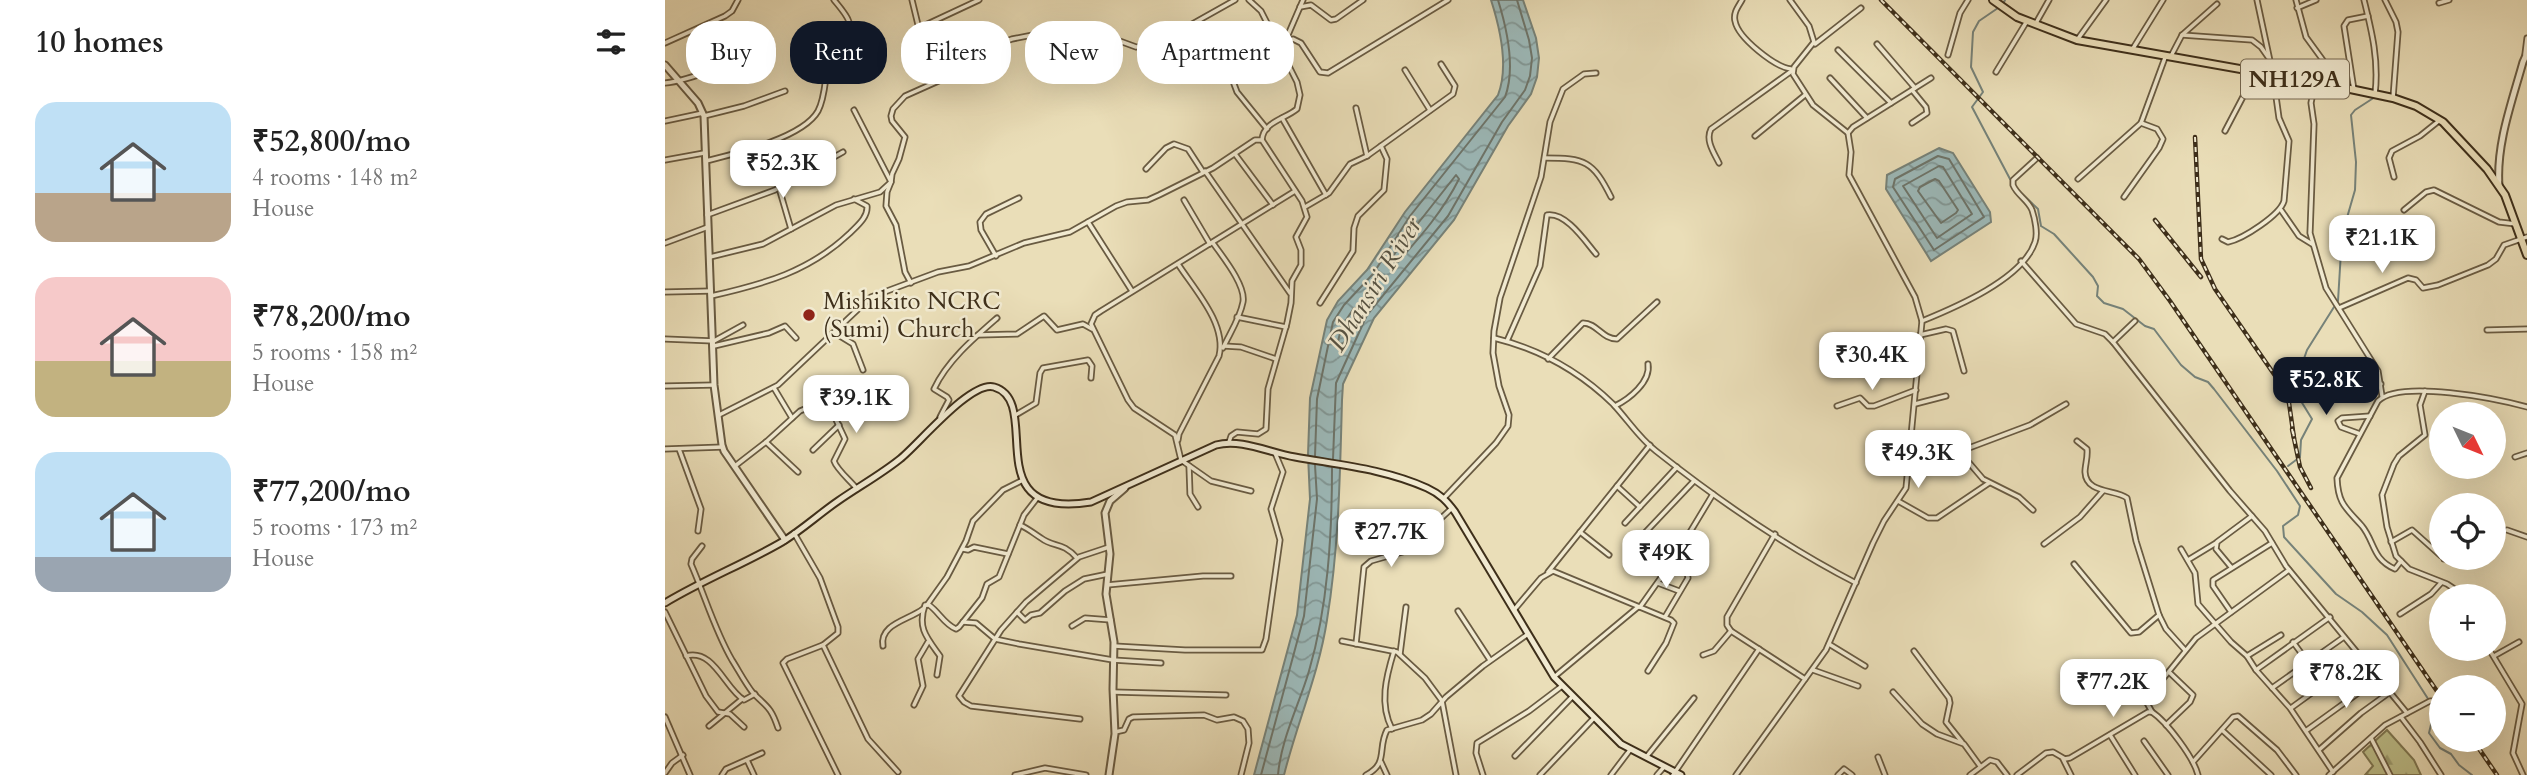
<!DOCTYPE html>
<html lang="en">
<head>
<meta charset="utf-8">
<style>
  :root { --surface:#fff; --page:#f6f6f6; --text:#222; --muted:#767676; --accent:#111827 }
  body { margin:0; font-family:Cardo,serif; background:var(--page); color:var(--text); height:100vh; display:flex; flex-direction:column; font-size:26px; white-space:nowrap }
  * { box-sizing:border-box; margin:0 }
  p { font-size:23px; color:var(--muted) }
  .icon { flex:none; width:38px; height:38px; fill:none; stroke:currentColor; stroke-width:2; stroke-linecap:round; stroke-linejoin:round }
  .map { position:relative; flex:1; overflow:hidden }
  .details { display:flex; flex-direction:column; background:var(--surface); width:665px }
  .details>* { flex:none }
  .banner { position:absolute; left:21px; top:21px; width:665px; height:63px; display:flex; gap:14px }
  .needle { width:46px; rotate:133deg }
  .buttons { position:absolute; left:1764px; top:402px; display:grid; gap:14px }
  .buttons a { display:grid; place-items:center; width:77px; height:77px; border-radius:50%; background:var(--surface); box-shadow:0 7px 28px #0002; font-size:35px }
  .price { position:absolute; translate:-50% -60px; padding:0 16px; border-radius:14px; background:#fff; color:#222; font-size:23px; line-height:46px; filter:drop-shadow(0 2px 4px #0008) }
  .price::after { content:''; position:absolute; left:50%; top:42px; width:21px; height:16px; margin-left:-10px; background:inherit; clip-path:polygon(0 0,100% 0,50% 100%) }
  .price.on { background:var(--accent); color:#fff }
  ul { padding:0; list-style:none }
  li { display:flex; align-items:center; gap:21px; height:175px; padding:0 35px }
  li span { display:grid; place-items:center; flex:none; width:196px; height:140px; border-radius:21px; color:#555 }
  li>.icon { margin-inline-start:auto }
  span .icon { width:84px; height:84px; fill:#fffc; stroke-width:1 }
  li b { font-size:30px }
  h2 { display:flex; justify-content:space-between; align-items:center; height:84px; padding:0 35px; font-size:30px }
  .pill { padding:0 24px; border-radius:28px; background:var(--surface); box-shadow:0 7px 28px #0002; font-size:24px; line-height:63px }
  .pill.on { background:var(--accent); color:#fff }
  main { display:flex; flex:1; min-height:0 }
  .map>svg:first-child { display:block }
  .forest { fill:url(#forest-firs); stroke:#7e7752; stroke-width:2 }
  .water { fill:url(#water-waves); stroke:#768279; stroke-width:2 }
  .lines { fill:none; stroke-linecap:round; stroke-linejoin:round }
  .shore { stroke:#6d746a; stroke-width:2 }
  .stream { stroke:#768279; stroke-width:2 }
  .minor-casing { stroke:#695b42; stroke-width:7 }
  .tertiary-casing { stroke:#695b42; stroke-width:9 }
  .secondary-casing { stroke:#3e2f1a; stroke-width:9 }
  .trunk-casing { stroke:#3e2f1a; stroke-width:10 }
  .minor { stroke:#f1ead1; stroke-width:3.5 }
  .tertiary { stroke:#f1ead1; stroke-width:5 }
  .secondary { stroke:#f1ead1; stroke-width:5 }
  .trunk { stroke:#eadeb8; stroke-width:6 }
  .rail-casing { stroke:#3e2f1a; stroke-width:4.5 }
  .rail { stroke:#f1ead1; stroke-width:2; stroke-dasharray:5; stroke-linecap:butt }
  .poi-dot { fill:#8f2418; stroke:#f1ead1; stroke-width:2.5 }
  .labels { text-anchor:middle; stroke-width:5; stroke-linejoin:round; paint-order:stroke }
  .shield { fill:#f1ead1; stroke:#746751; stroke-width:2 }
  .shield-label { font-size:23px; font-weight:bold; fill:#3e2f1a }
  .poi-label { font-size:24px; fill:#3e2f1a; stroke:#f1ead1; text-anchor:start }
  .water-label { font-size:26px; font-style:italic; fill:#565242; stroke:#f1ead1 }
</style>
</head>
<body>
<main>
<section class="details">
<h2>10 homes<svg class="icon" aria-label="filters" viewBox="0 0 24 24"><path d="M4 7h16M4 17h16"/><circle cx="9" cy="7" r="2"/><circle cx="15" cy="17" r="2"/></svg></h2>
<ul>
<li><span style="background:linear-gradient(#bfe0f5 65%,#b9a48a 0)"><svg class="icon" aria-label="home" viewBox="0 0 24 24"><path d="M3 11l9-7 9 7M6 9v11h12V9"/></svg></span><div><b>₹52,800/mo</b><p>4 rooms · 148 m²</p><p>House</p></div></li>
<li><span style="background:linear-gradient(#f6c9c9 60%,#c2b280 0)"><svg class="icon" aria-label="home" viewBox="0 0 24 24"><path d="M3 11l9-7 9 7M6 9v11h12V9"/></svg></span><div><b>₹78,200/mo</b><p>5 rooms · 158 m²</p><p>House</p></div></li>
<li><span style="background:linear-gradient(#bfe0f5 75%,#9aa5b1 0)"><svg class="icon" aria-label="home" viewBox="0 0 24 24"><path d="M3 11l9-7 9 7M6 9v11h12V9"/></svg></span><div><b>₹77,200/mo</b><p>5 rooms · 173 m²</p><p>House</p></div></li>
</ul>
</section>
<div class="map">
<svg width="1862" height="775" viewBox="0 0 1862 775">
  <defs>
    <pattern id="forest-firs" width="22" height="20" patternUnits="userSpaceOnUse" patternTransform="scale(1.75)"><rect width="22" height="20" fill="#bdbf8a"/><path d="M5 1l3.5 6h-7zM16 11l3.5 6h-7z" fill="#9b9c70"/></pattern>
    <pattern id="water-waves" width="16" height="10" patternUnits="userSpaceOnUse" patternTransform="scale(1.75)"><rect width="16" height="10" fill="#9cb9b9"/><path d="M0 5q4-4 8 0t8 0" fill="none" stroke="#819796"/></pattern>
  </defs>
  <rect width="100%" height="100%" fill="#eadeb8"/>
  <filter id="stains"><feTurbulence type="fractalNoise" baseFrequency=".00286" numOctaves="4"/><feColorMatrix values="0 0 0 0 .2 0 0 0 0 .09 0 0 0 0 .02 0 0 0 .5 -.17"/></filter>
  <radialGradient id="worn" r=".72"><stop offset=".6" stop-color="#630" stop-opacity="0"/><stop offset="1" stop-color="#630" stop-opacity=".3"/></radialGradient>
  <polygon class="forest" points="1722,730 1749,760 1756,775 1700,775 1708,766 1698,752"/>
  <g class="water">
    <path d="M826,0H858L871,38L874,58L872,77L866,94L843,126L789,220L709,318L678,384L677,400C675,474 674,547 662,620C654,673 632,723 619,775H589L632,615L645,499L643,455L645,398L662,320L673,301L702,270L740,212L833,95C844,67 835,28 826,0Z"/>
    <polygon points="1274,148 1288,153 1325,212 1326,222 1266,261 1221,189 1222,175"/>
  </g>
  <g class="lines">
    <g class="shore">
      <polygon points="1273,156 1284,159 1319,217 1269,250 1228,187 1230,179"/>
      <polygon points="1274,166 1278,167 1307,214 1272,238 1238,186"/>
      <path d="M791,175L794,179C778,211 756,236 733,262H728L727,258L732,250Z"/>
      <polygon points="1270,179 1274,181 1293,210 1291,213 1276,223 1253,191 1255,187"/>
      <polygon points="689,308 693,308 694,312 679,343 675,344 673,341 677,326"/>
      <path d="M650,456L652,399L668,322L679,305L708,274L745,216L840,97C851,68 842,29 833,0"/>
      <polyline points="668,459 671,383 702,315 783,216 837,122 860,90 865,76 867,58 864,40 852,0"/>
      <polyline points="596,775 639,616 652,499 650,465"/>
      <path d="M613,775C616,739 634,705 644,671C663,606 667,535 667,468"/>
    </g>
    <g class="stream">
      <polyline points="1339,2 1340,0"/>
      <polyline points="1333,8 1314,21 1308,32 1306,67 1318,92 1307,107 1345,179"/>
      <polyline points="1352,189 1373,209 1376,226 1389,234 1428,277 1433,286 1432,296 1439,303 1458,309 1480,326 1489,329 1516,365 1530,377 1543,382 1549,389 1612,471 1635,506 1633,515 1618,526 1619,537 1671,594 1697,612 1722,635 1767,705 1769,712 1764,733 1775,748 1786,754 1794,765 1807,775"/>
      <polyline points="1673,301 1677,235 1690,190 1691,162 1686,115 1690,110 1710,97"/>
      <polyline points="1623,466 1635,457 1636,440 1647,419 1631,393 1633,376 1642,350 1669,307"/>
    </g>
    <defs>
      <g id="minor">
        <polyline points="247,0 255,33 265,50"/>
        <path d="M1077,0C1073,7 1068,13 1070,21C1073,38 1110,67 1126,69"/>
        <polyline points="1125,0 1144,26 1149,42 1129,67 1128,74 1148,105 1183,133"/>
        <polyline points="1631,0 1641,37 1660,63 1667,85"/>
        <path d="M1699,0C1707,32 1714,61 1710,94"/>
        <polyline points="1720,0 1731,22 1733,32 1728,98"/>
        <polyline points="1774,3 1784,0"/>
        <polyline points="635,7 646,5 666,20 671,19 698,0"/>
        <polyline points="1632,8 1651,0"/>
        <polyline points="1371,23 1384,0"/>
        <polyline points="254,28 314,0"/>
        <polyline points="1517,35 1587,40 1596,47 1603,57"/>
        <polyline points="1412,40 1441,0"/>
        <polyline points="621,42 628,39 636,43 655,72 663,73 783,0"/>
        <polyline points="0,43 60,16 67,11 73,0"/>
        <polyline points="1150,44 1196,8"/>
        <polyline points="1212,44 1250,88"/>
        <polyline points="1173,50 1226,103"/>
        <polyline points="1467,50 1498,0"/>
        <polyline points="616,51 638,0"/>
        <polyline points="1860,54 1862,38"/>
        <polyline points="1283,55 1295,13 1303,0"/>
        <polyline points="1506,56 1517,35 1552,4"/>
        <polyline points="740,70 765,110"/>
        <polyline points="1331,72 1362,21"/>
        <polyline points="1165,78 1202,118"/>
        <polyline points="1650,82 1646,103 1649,124 1645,233 1661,288 1713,371 1717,396"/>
        <path d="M0,83C24,81 75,60 96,47"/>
        <polyline points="1689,90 1679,26 1683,20 1703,16"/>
        <polyline points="691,108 702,156"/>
        <polyline points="189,110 226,182 222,192 221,206 231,225 240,272 246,283"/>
        <polyline points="39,116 79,106 120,91"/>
        <polyline points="617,118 661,195"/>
        <polyline points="0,121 38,113"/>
        <polyline points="1247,123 1262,113 1261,107 1247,90"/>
        <polyline points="602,129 572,92 569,84 571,76 613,45"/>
        <polyline points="1560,131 1591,72"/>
        <polyline points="1090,136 1140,95"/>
        <polyline points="570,154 608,205"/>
        <path d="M880,158C920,158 928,161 946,197"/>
        <polyline points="0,160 39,153"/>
        <path d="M41,161C69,154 138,138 153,111C162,94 159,72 166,54C179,22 198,34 169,0"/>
        <path d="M1054,163C1049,153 1040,140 1046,129L1128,70"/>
        <polyline points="481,169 501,148 509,144 523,149 538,172"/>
        <polyline points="540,171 625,293"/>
        <polyline points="1729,177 1724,158 1727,151 1755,136 1775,120"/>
        <polyline points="1413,179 1476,123 1501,55"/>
        <polyline points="114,188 126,229"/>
        <polyline points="1459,197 1494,148 1498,139 1492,129 1476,123"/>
        <polyline points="519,200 545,244"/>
        <polyline points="640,207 664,193 685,164 702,156 788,94 790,86 776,64"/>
        <polyline points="1616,210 1634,236 1647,244"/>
        <polyline points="1739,210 1761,192 1769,190 1834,222 1851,224"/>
        <polyline points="42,215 110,190 178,152"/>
        <polyline points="423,222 467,291"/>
        <path d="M1557,239L1563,242C1578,239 1615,215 1619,201L1624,141L1614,118L1608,75L1592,0"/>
        <polyline points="0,243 43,227"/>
        <path d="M548,243C557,256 581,285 578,302C575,318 565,333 558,348"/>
        <polyline points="331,256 316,230 315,222 321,214 354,198"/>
        <polyline points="45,257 98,244 171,205 215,192 226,182 227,174 234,159 240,137 227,121 226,116 228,109 240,96 278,79 302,56 347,39 398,29 441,36 471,47 488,46 570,0"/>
        <polyline points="1356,261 1411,324 1440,334 1448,342 1565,491 1600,531 1621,566 1742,713"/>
        <path d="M513,264C529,289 562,324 554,356L514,434L513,440"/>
        <polyline points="0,292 46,291"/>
        <path d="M46,296C99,284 144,272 185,233C193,225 203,217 202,206L189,199"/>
        <polyline points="655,303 688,251 689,228 693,216 719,190 722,159 716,146"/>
        <polyline points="1674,308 1743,278 1751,280 1758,288 1773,285 1823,265 1831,259 1839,245 1862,237"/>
        <polyline points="572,317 621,327"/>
        <path d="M1257,321C1289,308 1358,279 1370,242C1373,234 1370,219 1367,210C1363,200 1352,195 1348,185V180L1372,158"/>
        <polyline points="1822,330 1862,329"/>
        <polyline points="170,333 188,344 198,370"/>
        <polyline points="313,335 352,334 379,316 392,330 418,324 427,329"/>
        <polyline points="1255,335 1281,329 1288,331 1299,371"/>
        <path d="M829,338C874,349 915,372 948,404C963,420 974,438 991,451C1053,500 1121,547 1191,583"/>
        <polyline points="0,339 49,341 78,325"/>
        <path d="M842,341L875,266L882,215C901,212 920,241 931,254"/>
        <polyline points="1448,342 1470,321"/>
        <polyline points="49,346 104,333 120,326 131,338"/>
        <polyline points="559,346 576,347 611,359"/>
        <path d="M883,359L918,323C932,323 937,339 952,339L992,302"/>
        <polyline points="1659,383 1716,384"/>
        <polyline points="0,386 49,385"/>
        <polyline points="109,388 127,418"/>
        <polyline points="1760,391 1755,405 1760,435 1734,456 1729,464 1717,495 1722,527 1731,556 1744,569 1782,584 1788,588 1793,597"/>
        <path d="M153,403L166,409L180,439L169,461C172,470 186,481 192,489"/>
        <polyline points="1250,404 1281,396"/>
        <path d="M950,406C964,399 986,382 983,364"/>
        <polyline points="1172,406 1195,398 1203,406 1209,406 1251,390"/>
        <polyline points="54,415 113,385 206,297 273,272 304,266 359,243 405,232 451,206 462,202 483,200 494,195 548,168 590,140 597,140"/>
        <polyline points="349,416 371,403 375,373 378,368 423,360 427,366 426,378"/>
        <path d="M275,417L284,400L282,397L269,389C282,361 309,338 332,318"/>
        <polyline points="1695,434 1676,427 1673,421 1677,418 1705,416"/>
        <path d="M1412,441L1422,449C1423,457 1420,465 1420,472C1421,494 1450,489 1462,498L1471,541L1494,615L1501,629L1520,650"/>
        <polyline points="101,442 133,472"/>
        <path d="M564,442L566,436L572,432L593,434L601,429L603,389L622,323L626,303L627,281L636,265V250L631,237L642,217L637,201L597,140C598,122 620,119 632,109L635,95L632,82L596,11L584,0"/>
        <polyline points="0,449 58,447"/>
        <polyline points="14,449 36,509 33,531"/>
        <polyline points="148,450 174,425"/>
        <polyline points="1294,451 1318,479 1354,497 1368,510"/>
        <polyline points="1850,457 1862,453"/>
        <polyline points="1245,463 1256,464 1272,460 1365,425 1401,404"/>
        <polyline points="70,466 101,442 135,411 170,396 176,398 188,407"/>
        <polyline points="524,466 525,494 533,507"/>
        <polyline points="952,486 975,507"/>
        <polyline points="586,491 546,481 516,460 510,435 469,408 463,400 426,324 430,315 436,311 630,191"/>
        <polyline points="779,498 831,443 843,426 844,415 834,386 828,353 829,331 835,298 876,177 885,122 898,89 919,74 931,73"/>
        <polyline points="1233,501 1263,518 1272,518 1324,483"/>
        <polyline points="960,523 1012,467"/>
        <path d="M355,525C364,529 368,533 376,538C389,548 397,541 412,558"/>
        <polyline points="1842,530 1862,537"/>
        <polyline points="915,532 944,555"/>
        <polyline points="129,533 155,578 173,627 173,633 158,645"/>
        <polyline points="1110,534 1062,617 1062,625 1066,631 1140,679"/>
        <polyline points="976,537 1029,481"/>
        <polyline points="1726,542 1747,530 1776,556"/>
        <polyline points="1379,544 1415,517 1438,491"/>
        <path d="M37,546L27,559L26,564C40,596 50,631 67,660C74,671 80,683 88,693C102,707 106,707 113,728"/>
        <polyline points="298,549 303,550 309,547 343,554"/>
        <polyline points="1516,549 1530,573 1533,604 1566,642 1582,656 1591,670 1625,708 1668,772"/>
        <polyline points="1779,558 1779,559"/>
        <polyline points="1523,560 1551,543"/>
        <path d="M1736,561L1730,569C1707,559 1710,542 1697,526C1681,508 1673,504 1672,478L1713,401C1735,379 1833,399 1862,407"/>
        <polyline points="1409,564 1466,633 1474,632 1494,615"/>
        <polyline points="1566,567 1551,549 1552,542 1587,516"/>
        <polyline points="883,572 985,445"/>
        <polyline points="993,583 1014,591"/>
        <polyline points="442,585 538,576 566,576"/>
        <polyline points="262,605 282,577 301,541 308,521 338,490 358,480"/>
        <polyline points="975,607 1007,562 1048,494"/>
        <polyline points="849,610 876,578 888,571 1006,620 1009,623 1001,643 983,671"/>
        <polyline points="793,611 825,660"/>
        <polyline points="0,612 41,696 53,712 65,714 79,727"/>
        <polyline points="352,612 360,620 366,615 375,613 400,591 419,579 443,574"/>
        <polyline points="1566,612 1548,586 1548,580 1607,543"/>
        <polyline points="1735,614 1766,594 1776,583"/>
        <polyline points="1000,617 1023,578 1022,572 1007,562"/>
        <polyline points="298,622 311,623 330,639 354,644 448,660 496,663"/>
        <polyline points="407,626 420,618 446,620"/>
        <polyline points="677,641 732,652 760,678 777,701 791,775"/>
        <polyline points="1628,642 1659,684"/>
        <polyline points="691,644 699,567 706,561 741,551 787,508"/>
        <polyline points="1164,644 1200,666"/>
        <path d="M218,646C214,624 244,620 258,609"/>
        <polyline points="449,646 520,650 597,650 601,639 615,540 606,509 618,472 610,453"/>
        <polyline points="1824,649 1857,704 1848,753 1858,775"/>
        <polyline points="1249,651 1284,698 1285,703 1281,722 1297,742"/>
        <polyline points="735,654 741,607"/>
        <polyline points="1038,655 1049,651 1066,631"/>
        <path d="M21,656C49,648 60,689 79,700L90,694"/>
        <polyline points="1582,656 1616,635"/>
        <polyline points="1829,656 1854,642"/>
        <polyline points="1148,670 1193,686"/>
        <polyline points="1591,670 1665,617"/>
        <path d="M272,675L275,656C262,638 252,628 260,605H264C274,612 279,624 291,629L294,627L317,598L322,584L334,577L359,515L373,497"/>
        <polyline points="889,677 973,607"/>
        <polyline points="1607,688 1679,637"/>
        <polyline points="448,692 561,695"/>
        <polyline points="1228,692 1257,724 1272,734 1299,744 1315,766"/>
        <polyline points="249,705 258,686 253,659 263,642"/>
        <polyline points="1626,708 1695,658"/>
        <polyline points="1487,712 1482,703 1484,696 1531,638 1624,570"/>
        <polyline points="0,717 25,775"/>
        <polyline points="1736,717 1755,742 1776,775"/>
        <polyline points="415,719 306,706 299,702 294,696 336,630 361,602 414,557 444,547"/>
        <polyline points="1501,725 1525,702 1528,695 1504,672"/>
        <polyline points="44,726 77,699"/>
        <path d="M727,729C714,704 721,677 729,651"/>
        <polyline points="1557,730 1606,775"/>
        <polyline points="1642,730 1714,678"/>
        <polyline points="450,732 459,730 464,719 468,717 539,715 552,720 569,717 578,721 583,729 584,743 576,775"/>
        <polyline points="1445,735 1470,775"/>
        <polyline points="1706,738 1725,775"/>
        <polyline points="1479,741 1503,775"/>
        <polyline points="1654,750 1696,713 1725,692"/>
        <polyline points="850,756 908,696"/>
        <polyline points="982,756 1029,698"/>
        <polyline points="1213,757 1220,775"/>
        <polyline points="1398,759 1406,775"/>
        <polyline points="82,760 89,775"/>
        <polyline points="716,762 722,775"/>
        <polyline points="1528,762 1568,717 1573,716 1612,750 1631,775"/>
        <polyline points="0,773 7,763 18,755"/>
        <polyline points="57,775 61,769 97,753"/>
        <polyline points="173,775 118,663 122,659 158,645 203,739 233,772"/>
        <polyline points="350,775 380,768 421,775"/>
        <path d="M701,775C724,763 712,749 722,730L757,720L766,714L781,697L818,666L863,634"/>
        <polyline points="818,775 811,753 812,743 864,711 897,686"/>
        <polyline points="875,775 929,718"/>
        <polyline points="946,775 965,750"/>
        <polyline points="992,775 999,767"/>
        <polyline points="1008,775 1094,649"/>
        <polyline points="1071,775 1161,650 1208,543 1219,521 1241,488 1257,321 1250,297 1184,175 1186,152 1183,133 1188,127 1266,78"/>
        <polyline points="1173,775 1179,769 1187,775"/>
        <polyline points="1305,775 1325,760 1332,762 1342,775"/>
        <path d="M1352,775L1381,753L1388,752L1400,759L1405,758L1483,712H1487C1502,722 1529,758 1533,775"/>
        <polyline points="1664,775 1720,725 1765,701 1776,701"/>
      </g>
      <g id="tertiary">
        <polyline points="0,65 33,103 39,116 49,385 57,445 59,451 120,540"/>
        <path d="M1834,186C1831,144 1847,102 1858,62L1862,53"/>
        <polyline points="444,775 450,734 448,689 449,642 441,594 445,554 440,513 445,501 460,488"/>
      </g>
      <path id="secondary" d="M0,603C38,580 79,564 117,542C137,530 154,514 173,501C193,487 215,475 235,459C253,445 306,380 329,387C380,402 309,521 426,502L551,445C576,438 605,453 630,457C675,465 720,469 762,488C775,494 782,501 790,512L889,677L956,744L1016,775"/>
      <polyline id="trunk" points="1328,0 1352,17 1412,40 1671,86 1728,98 1751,106 1778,122 1822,169 1840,195 1862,255"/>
    </defs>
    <use href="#minor" class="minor-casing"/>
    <use href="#tertiary" class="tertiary-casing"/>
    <use href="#secondary" class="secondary-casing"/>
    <use href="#trunk" class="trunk-casing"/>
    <use href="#minor" class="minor"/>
    <use href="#tertiary" class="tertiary"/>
    <use href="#secondary" class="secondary"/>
    <use href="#trunk" class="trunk"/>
    <defs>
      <g id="rail">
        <polyline points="1216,0 1474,259 1505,301 1776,697"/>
        <polyline points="1530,137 1536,259 1550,289 1611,377 1624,403 1629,438"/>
        <polyline points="1490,220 1536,277"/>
        <polyline points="1627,429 1635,467 1646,488"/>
        <polyline points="1808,740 1832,775"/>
      </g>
    </defs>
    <use href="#rail" class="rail-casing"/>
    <use href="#rail" class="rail"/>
  </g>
  <circle class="poi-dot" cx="144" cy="315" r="7"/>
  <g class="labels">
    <rect class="shield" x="1576" y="59.5" width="108" height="39" rx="5"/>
    <g class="shield-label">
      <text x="1630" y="87">NH129A</text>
    </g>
    <g class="poi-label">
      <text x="158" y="309">Mishikito NCRC<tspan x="158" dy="28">(Sumi) Church</tspan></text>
    </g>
    <g class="water-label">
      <text transform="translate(709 284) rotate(-58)" y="9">Dhansiri River</text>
    </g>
  </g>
  <rect width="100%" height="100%" filter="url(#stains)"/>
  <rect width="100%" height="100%" fill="url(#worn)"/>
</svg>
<div class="buttons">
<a><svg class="needle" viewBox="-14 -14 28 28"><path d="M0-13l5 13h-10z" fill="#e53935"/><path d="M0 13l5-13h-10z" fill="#767676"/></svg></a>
<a><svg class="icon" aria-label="locate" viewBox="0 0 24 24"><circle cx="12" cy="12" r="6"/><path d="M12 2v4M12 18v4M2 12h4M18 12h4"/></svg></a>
<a>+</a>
<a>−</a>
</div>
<b class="price" style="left:118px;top:200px">₹52.3K</b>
<b class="price" style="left:1717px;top:275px">₹21.1K</b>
<b class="price" style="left:1207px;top:392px">₹30.4K</b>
<b class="price on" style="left:1661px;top:417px">₹52.8K</b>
<b class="price" style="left:191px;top:435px">₹39.1K</b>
<b class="price" style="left:1253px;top:490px">₹49.3K</b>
<b class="price" style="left:726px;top:569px">₹27.7K</b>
<b class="price" style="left:1001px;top:590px">₹49K</b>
<b class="price" style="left:1681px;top:710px">₹78.2K</b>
<b class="price" style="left:1448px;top:719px">₹77.2K</b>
<div class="banner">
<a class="pill">Buy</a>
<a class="pill on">Rent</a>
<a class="pill">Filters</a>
<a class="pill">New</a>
<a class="pill">Apartment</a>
</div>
</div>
</main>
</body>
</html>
